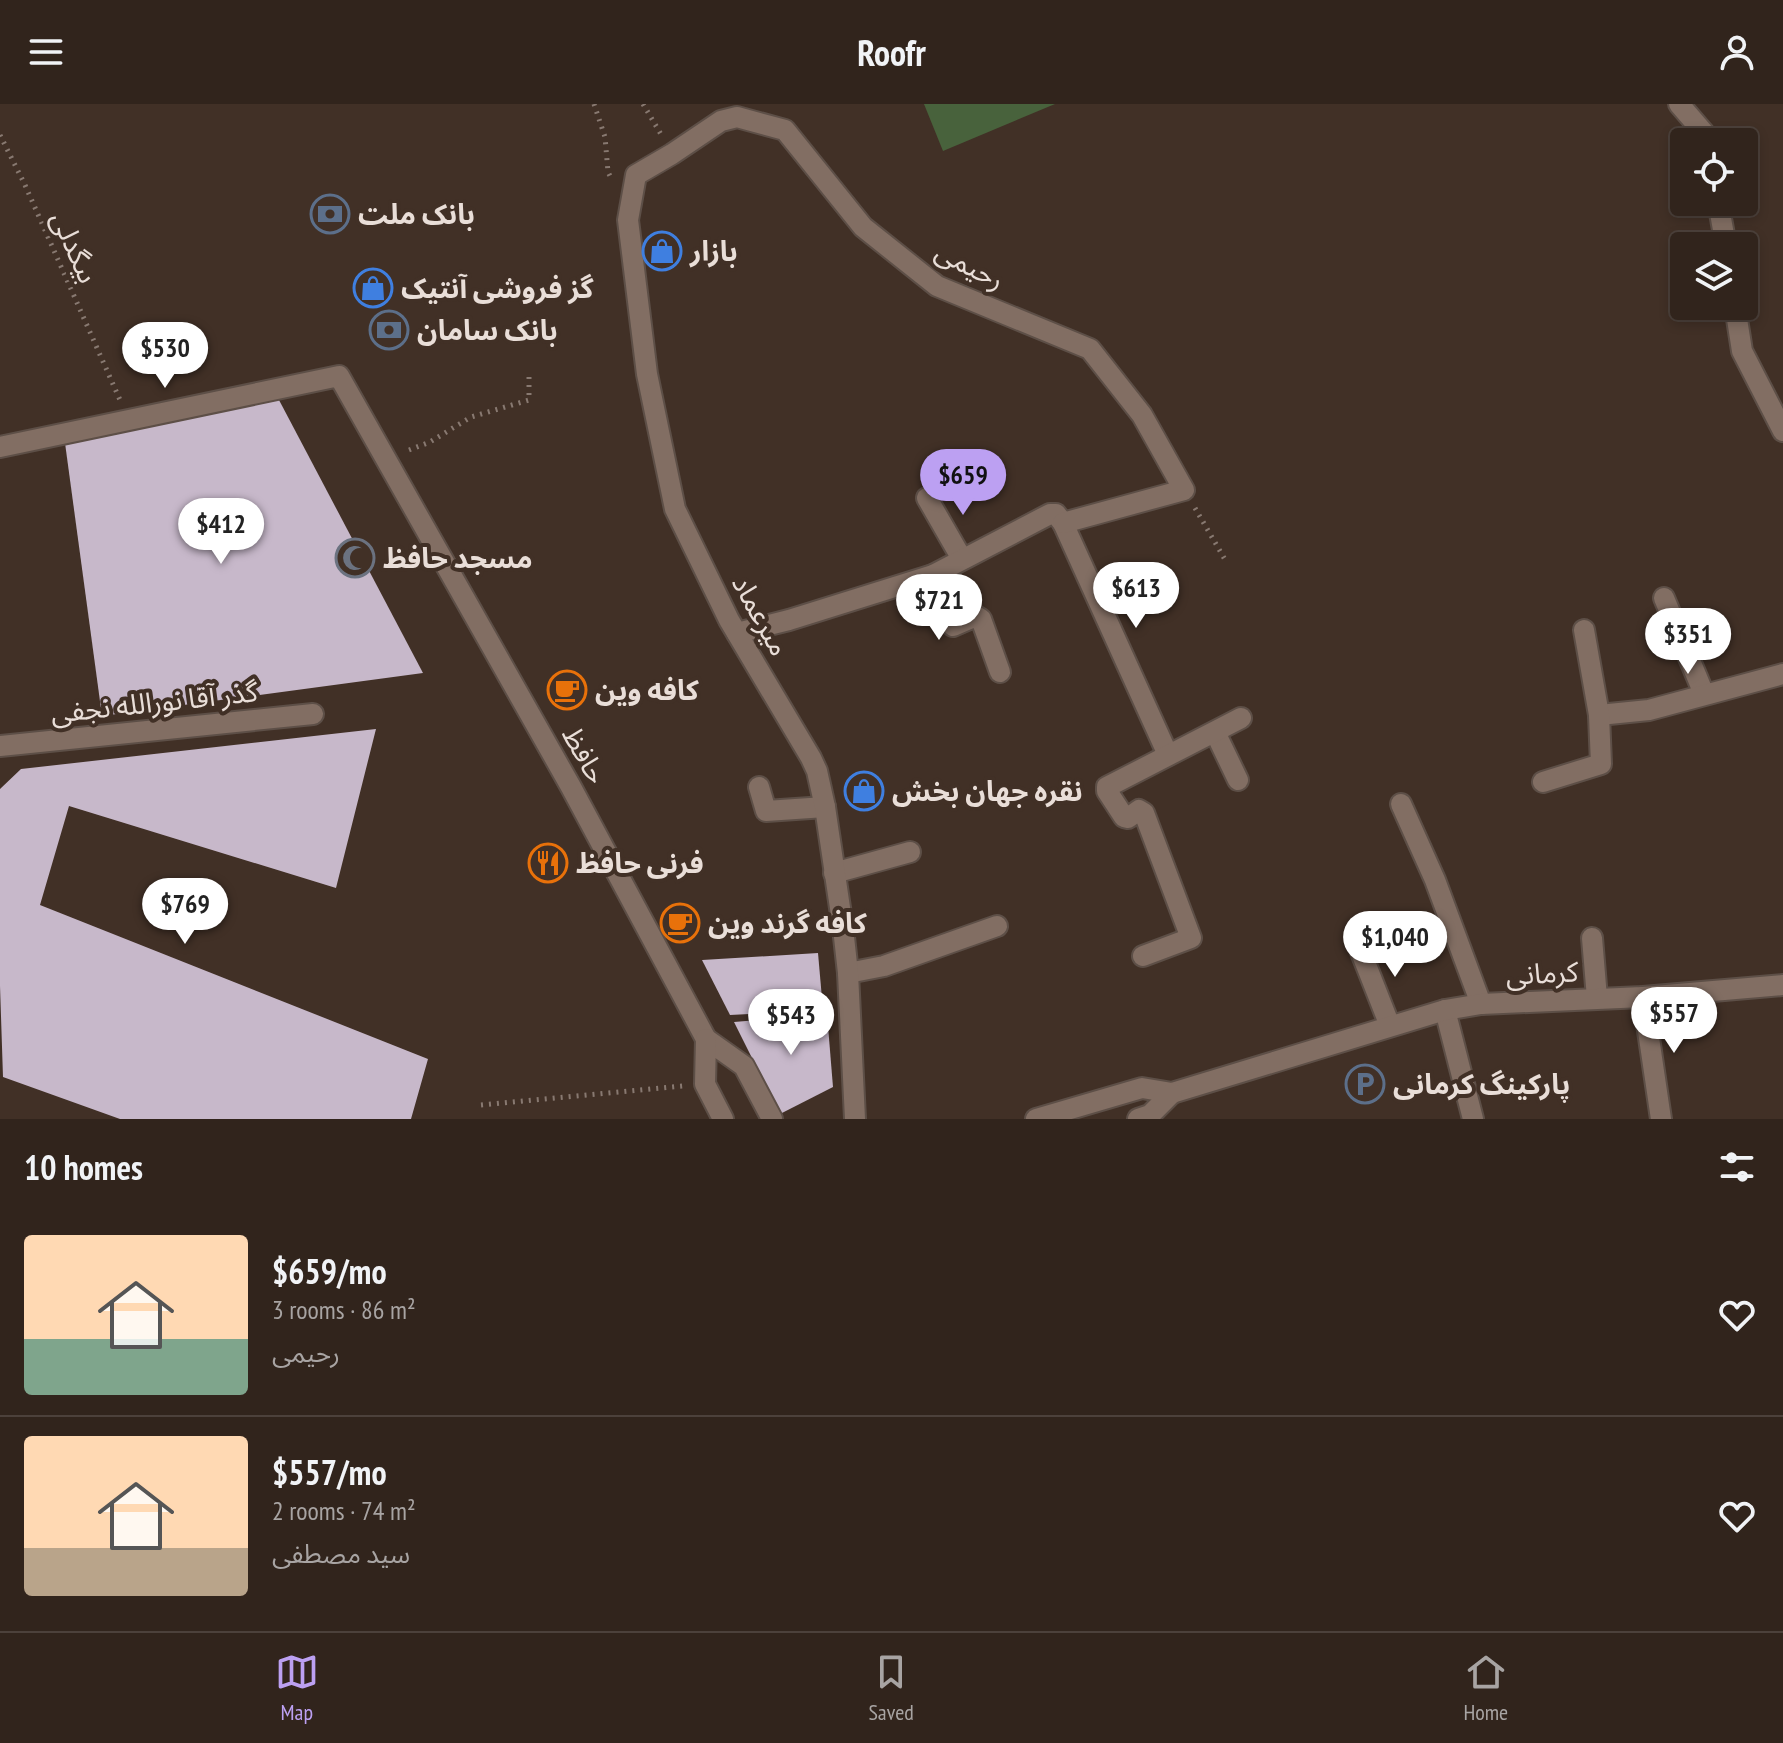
<!DOCTYPE html>
<html lang="en">
<head>
<meta charset="utf-8">
<style>
  :root { --surface:#31241c; --page:#3d3029; --text:#f1f3f6; --muted:#a8a4a3; --line:#4c413b; --accent:#bca0f2 }
  body { margin:0; font-family:"PT Sans Narrow","Noto Sans Arabic",sans-serif; background:var(--page); color:var(--text); height:100vh; display:flex; flex-direction:column; font-size:30px; white-space:nowrap }
  * { box-sizing:border-box; margin:0 }
  p { font-size:26px; color:var(--muted) }
  .icon { flex:none; width:44px; height:44px; fill:none; stroke:currentColor; stroke-width:2; stroke-linecap:round; stroke-linejoin:round }
  .map { position:relative; height:1015px; overflow:hidden }
  .side { display:flex; flex-direction:column; background:var(--surface); flex:1 }
  .side>* { flex:none }
  .controls { position:absolute; left:1670px; top:24px; display:grid; gap:16px }
  .controls a { display:grid; place-items:center; width:88px; height:88px; border-radius:8px; background:var(--surface); box-shadow:0 4px 12px #0003,0 0 0 2px var(--line); font-size:40px }
  .price { position:absolute; translate:-50% -68px; padding:0 18px; border-radius:28px; background:#fff; color:#222; font-size:26px; line-height:52px; filter:drop-shadow(0 2px 4px #0008) }
  .price::after { content:''; position:absolute; left:50%; top:48px; width:24px; height:18px; margin-left:-12px; background:inherit; clip-path:polygon(0 0,100% 0,50% 100%) }
  .price.on { background:var(--accent); color:#111 }
  ul { padding:0; list-style:none }
  li { display:flex; align-items:center; gap:24px; height:200px; padding:0 24px }
  li+li { border-top:2px solid var(--line) }
  li span { display:grid; place-items:center; flex:none; width:224px; height:160px; border-radius:8px; color:#555 }
  li>.icon { margin-inline-start:auto }
  span .icon { width:96px; height:96px; fill:#fffc; stroke-width:1 }
  li b { font-size:34px }
  h2 { display:flex; justify-content:space-between; align-items:center; height:96px; padding:0 24px; font-size:34px }
  header { display:flex; justify-content:space-between; align-items:center; height:104px; padding:0 24px; background:var(--surface); font-size:36px; font-weight:800 }
  .tab-bar { display:flex; justify-content:space-around; align-items:center; height:112px; border-top:2px solid var(--line); background:var(--surface); font-size:22px; color:var(--muted) }
  .tab-bar a { display:grid; justify-items:center; gap:4px }
  .tab-bar .on { color:var(--accent) }
  .map>svg:first-child { display:block }
  .green { fill:#48623c }
  .building { fill:#c7b8ca }
  .lines { fill:none; stroke-linecap:round; stroke-linejoin:round }
  .street-casing { stroke:#5d4f47; stroke-width:24 }
  .secondary-casing { stroke:#5d4f47; stroke-width:24 }
  .path { stroke:#887971; stroke-width:5; stroke-dasharray:2 6; stroke-linecap:butt }
  .street { stroke:#826e63; stroke-width:20 }
  .secondary { stroke:#826e63; stroke-width:20 }
  .labels { text-anchor:middle; stroke-width:8; stroke-linejoin:round; paint-order:stroke }
  .poi-label { font-size:28px; font-weight:bold; fill:#e9ded8; stroke:#413026; text-anchor:start }
  .street-label { font-size:28px; fill:#e9ded8; stroke:#413026 }
</style>
</head>
<body>
<header><svg class="icon" aria-label="menu" viewBox="0 0 24 24"><path d="M4 6h16M4 12h16M4 18h16"/></svg>Roofr<svg class="icon" aria-label="person" viewBox="0 0 24 24"><circle cx="12" cy="8" r="4"/><path d="M4 21q1-7 8-7t8 7"/></svg></header>
<div class="map">
<svg width="1783" height="1015" viewBox="0 0 1783 1015">
  <rect width="100%" height="100%" fill="#413026"/>
  <polygon class="green" points="924,0 1055,0 943,47"/>
  <g class="building">
    <polygon points="279,296 423,569 102,612 65,339"/>
    <polygon points="376,625 336,784 69,702 40,801 428,955 411,1015 120,1015 3,973 0,882 0,685 21,665"/>
    <polygon points="818,849 823,906 730,911 702,856"/>
    <polygon points="827,910 833,983 780,1010 734,918"/>
  </g>
  <g class="lines">
    <defs>
      <g id="street">
        <polyline points="1679,0 1704,29 1706,38"/>
        <polyline points="1718,98 1726,142"/>
        <polyline points="1735,202 1742,247 1783,327"/>
        <polyline points="0,343 339,272 571,683 706,935"/>
        <polyline points="927,394 962,455"/>
        <polyline points="933,471 953,522 976,512 981,515 1000,568"/>
        <polyline points="1664,494 1704,590"/>
        <polyline points="737,529 789,516 933,471 1050,410 1056,410 1063,419 1168,651"/>
        <polyline points="1599,611 1649,606 1783,570"/>
        <polyline points="1215,628 1238,676"/>
        <polyline points="0,642 313,610"/>
        <polyline points="1543,678 1601,660 1599,611 1584,526"/>
        <polyline points="759,683 766,707 825,703"/>
        <polyline points="1401,700 1435,776 1481,900"/>
        <polyline points="834,769 910,748"/>
        <polyline points="1592,834 1597,894"/>
        <polyline points="1359,843 1390,922"/>
        <polyline points="1143,852 1191,834 1144,709 1139,706 1128,714 1124,713 1107,687 1107,683 1241,614"/>
        <polyline points="848,869 884,862 997,822"/>
        <polyline points="1643,893 1661,1015"/>
        <polyline points="1445,906 1473,1015"/>
        <polyline points="855,1015 848,869 843,824 825,703 817,667 811,654 729,516 675,405 647,270 628,116 636,71 672,50 721,17 737,13 785,26 863,123 937,182 1090,245 1142,311 1184,386 1063,419"/>
      </g>
      <g id="secondary">
        <polyline points="706,935 744,962 772,1015"/>
        <polyline points="706,935 705,980 723,1015"/>
        <polyline points="1036,1015 1142,984 1172,989 1445,906 1481,900 1643,893 1783,881"/>
        <polyline points="1138,1015 1150,1011 1172,989"/>
      </g>
    </defs>
    <use href="#street" class="street-casing"/>
    <use href="#secondary" class="secondary-casing"/>
    <g class="path">
      <polyline points="594,0 605,33 608,68 611,74"/>
      <polyline points="643,0 662,32"/>
      <polyline points="0,31 25,81 120,296"/>
      <polyline points="409,346 430,338 471,313 529,296 529,269"/>
      <polyline points="1195,404 1227,459"/>
      <polyline points="481,1001 683,982"/>
    </g>
    <use href="#street" class="street"/>
    <use href="#secondary" class="secondary"/>
  </g>
  <defs>
    <symbol id="bank-ring" viewBox="-11 -11 22 22"><circle r="9.5" fill="#413026" stroke="#5c6f8a" stroke-width="1.5"/><path d="M-6-4H6V4H-6ZM0-2.3a2.3 2.3 0 1 0 0 4.6a2.3 2.3 0 1 0 0-4.6Z" fill="#5c6f8a"/></symbol>
    <symbol id="shop-ring" viewBox="-11 -11 22 22"><circle r="9.5" fill="#413026" stroke="#3f7fe0" stroke-width="1.5"/><path d="M-5-2.5h2.3a2.7 3.5 0 0 1 5.4 0H5L5.5 6h-11ZM-1.5-2.5h3a1.5 2.3 0 0 0-3 0Z" fill="#3f7fe0"/></symbol>
    <symbol id="mosque-ring" viewBox="-11 -11 22 22"><circle r="9.5" fill="#413026" stroke="#6b7280" stroke-width="1.5"/><path d="M3.5-4.9A6 6 0 1 0 3.5 4.9A5 5 0 1 1 3.5-4.9Z" fill="#6b7280"/></symbol>
    <symbol id="cafe-ring" viewBox="-11 -11 22 22"><circle r="9.5" fill="#413026" stroke="#e8710a" stroke-width="1.5"/><path d="M-5.5-4.5H6V0H3Q3 3.5 0 3.5H-2.5Q-5.5 3.5-5.5 0ZM3-3.2v2h1.7v-2ZM-6 4.5H4V6H-6Z" fill="#e8710a"/></symbol>
    <symbol id="restaurant-ring" viewBox="-11 -11 22 22"><circle r="9.5" fill="#413026" stroke="#e8710a" stroke-width="1.5"/><path d="M-5-6h1v4h1v-4h1v4h1v-4h1v5L-1.5 .5V6h-2V.5L-5-1ZM5-6V6H3V1.5H1.5Q1.5-4 5-6Z" fill="#e8710a"/></symbol>
    <symbol id="parking-ring" viewBox="-11 -11 22 22"><circle r="9.5" fill="#413026" stroke="#5c6f8a" stroke-width="1.5"/><path d="M-3.5-5.5H1a3.5 3.5 0 0 1 0 7H-1V5.5H-3.5ZM-1-3.4V-.6H.8a1.4 1.4 0 0 0 0-2.8Z" fill="#5c6f8a"/></symbol>
  </defs>
  <g fill-rule="evenodd">
    <use href="#bank-ring" x="308" y="88" width="44" height="44"/>
    <use href="#shop-ring" x="640" y="125" width="44" height="44"/>
    <use href="#shop-ring" x="351" y="162" width="44" height="44"/>
    <use href="#bank-ring" x="367" y="204" width="44" height="44"/>
    <use href="#mosque-ring" x="333" y="432" width="44" height="44"/>
    <use href="#cafe-ring" x="545" y="564" width="44" height="44"/>
    <use href="#shop-ring" x="842" y="665" width="44" height="44"/>
    <use href="#restaurant-ring" x="526" y="737" width="44" height="44"/>
    <use href="#cafe-ring" x="658" y="797" width="44" height="44"/>
    <use href="#parking-ring" x="1343" y="958" width="44" height="44"/>
  </g>
  <g class="labels">
    <g class="poi-label">
      <text x="358" y="120">بانک ملت</text>
      <text x="690" y="157">بازار</text>
      <text x="401" y="194">گز فروشی آنتیک</text>
      <text x="417" y="236">بانک سامان</text>
      <text x="383" y="464">مسجد حافظ</text>
      <text x="595" y="596">کافه وین</text>
      <text x="892" y="697">نقره جهان بخش</text>
      <text x="576" y="769">فرنی حافظ</text>
      <text x="708" y="829">کافه گرند وین</text>
      <text x="1393" y="990">پارکینگ کرمانی</text>
    </g>
    <g class="street-label">
      <text transform="translate(75 143) rotate(66)" y="10">بیگدلی</text>
      <text transform="translate(970 161) rotate(27)" y="10">رحیمی</text>
      <text transform="translate(761 511) rotate(61)" y="10">میرعماد</text>
      <text transform="translate(154 598) rotate(-6)" y="10">گذر آقا نورالله نجفی</text>
      <text transform="translate(585 651) rotate(61)" y="10">حافظ</text>
      <text transform="translate(1542 869) rotate(-3)" y="10">کرمانی</text>
    </g>
  </g>
</svg>
<div class="controls">
<a><svg class="icon" aria-label="locate" viewBox="0 0 24 24"><circle cx="12" cy="12" r="6"/><path d="M12 2v4M12 18v4M2 12h4M18 12h4"/></svg></a>
<a><svg class="icon" aria-label="layers" viewBox="0 0 24 24"><path d="M12 4l9 5-9 5-9-5zM3 14l9 5 9-5"/></svg></a>
</div>
<b class="price" style="left:165px;top:286px">$530</b>
<b class="price on" style="left:963px;top:413px">$659</b>
<b class="price" style="left:221px;top:462px">$412</b>
<b class="price" style="left:1136px;top:526px">$613</b>
<b class="price" style="left:939px;top:538px">$721</b>
<b class="price" style="left:1688px;top:572px">$351</b>
<b class="price" style="left:185px;top:842px">$769</b>
<b class="price" style="left:1395px;top:875px">$1,040</b>
<b class="price" style="left:1674px;top:951px">$557</b>
<b class="price" style="left:791px;top:953px">$543</b>
</div>
<section class="side">
<h2>10 homes<svg class="icon" aria-label="filters" viewBox="0 0 24 24"><path d="M4 7h16M4 17h16"/><circle cx="9" cy="7" r="2"/><circle cx="15" cy="17" r="2"/></svg></h2>
<ul>
<li><span style="background:linear-gradient(#ffd9b3 65%,#7fa58c 0)"><svg class="icon" aria-label="home" viewBox="0 0 24 24"><path d="M3 11l9-7 9 7M6 9v11h12V9"/></svg></span><div><b>$659/mo</b><p>3 rooms · 86 m²</p><p>رحیمی</p></div><svg class="icon" aria-label="heart" viewBox="0 0 24 24"><path d="M12 20l-8-8c-3-5 5-10 8-4 3-6 11-1 8 4z"/></svg></li>
<li><span style="background:linear-gradient(#ffd9b3 70%,#b9a48a 0)"><svg class="icon" aria-label="home" viewBox="0 0 24 24"><path d="M3 11l9-7 9 7M6 9v11h12V9"/></svg></span><div><b>$557/mo</b><p>2 rooms · 74 m²</p><p>سید مصطفی</p></div><svg class="icon" aria-label="heart" viewBox="0 0 24 24"><path d="M12 20l-8-8c-3-5 5-10 8-4 3-6 11-1 8 4z"/></svg></li>
</ul>
</section>
<nav class="tab-bar">
<a class="on"><svg class="icon" aria-label="map" viewBox="0 0 24 24"><path d="M3 6l6-2 6 2 6-2v14l-6 2-6-2-6 2zM9 4v14M15 6v14"/></svg>Map</a>
<a><svg class="icon" aria-label="saved" viewBox="0 0 24 24"><path d="M7 4h10v16l-5-4-5 4z"/></svg>Saved</a>
<a><svg class="icon" aria-label="home" viewBox="0 0 24 24"><path d="M3 11l9-7 9 7M6 9v11h12V9"/></svg>Home</a>
</nav>
</body>
</html>
